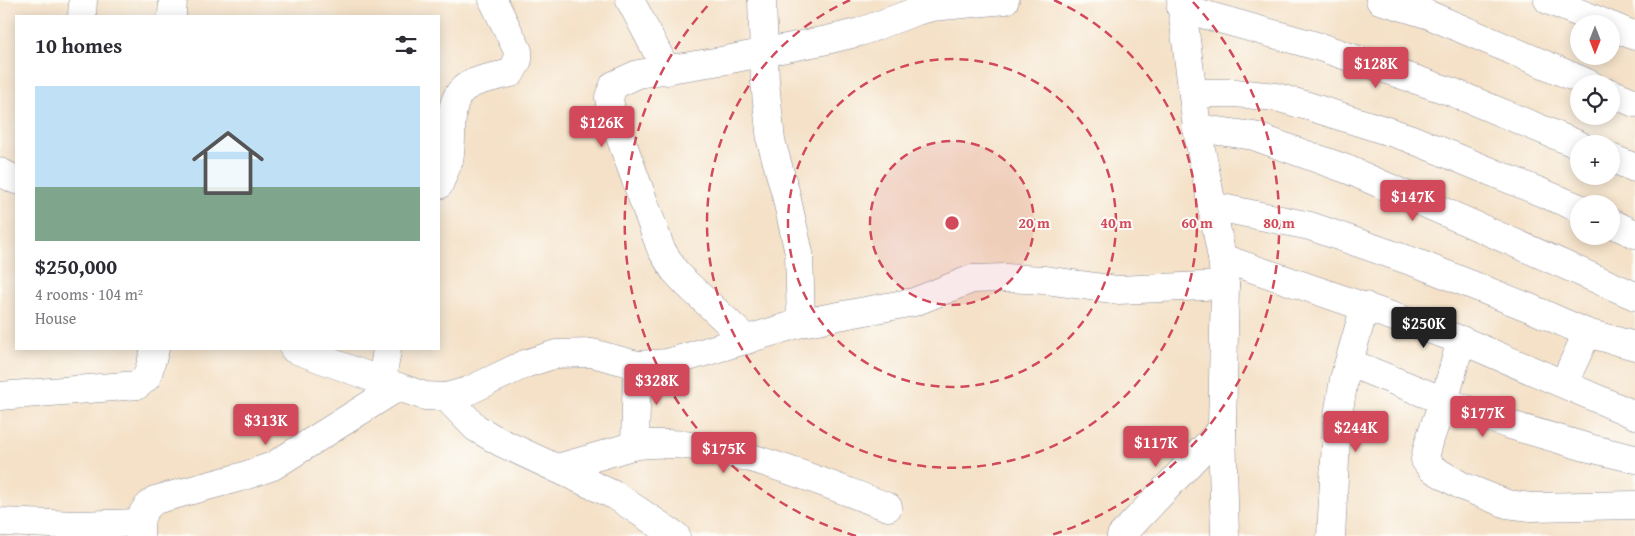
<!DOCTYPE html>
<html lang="en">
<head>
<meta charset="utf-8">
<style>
  :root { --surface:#fff; --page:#f2f2f3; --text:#2b2b33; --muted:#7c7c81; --accent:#d1495b }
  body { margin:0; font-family:"Gentium Book Plus",serif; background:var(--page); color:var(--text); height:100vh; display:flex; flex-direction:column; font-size:19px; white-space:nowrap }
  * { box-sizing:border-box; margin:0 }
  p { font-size:16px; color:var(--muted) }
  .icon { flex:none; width:28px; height:28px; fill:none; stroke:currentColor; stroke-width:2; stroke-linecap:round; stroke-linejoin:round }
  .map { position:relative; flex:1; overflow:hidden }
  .panel { position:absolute; left:15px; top:15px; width:425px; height:335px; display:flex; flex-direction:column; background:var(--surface); border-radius:0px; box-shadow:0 2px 12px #0003 }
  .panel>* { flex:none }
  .needle { width:32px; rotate:180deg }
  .tools { position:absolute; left:1570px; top:15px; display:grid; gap:10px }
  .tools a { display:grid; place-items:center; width:50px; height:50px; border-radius:50%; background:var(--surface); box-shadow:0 2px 12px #0003; font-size:25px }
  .price { position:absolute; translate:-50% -42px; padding:0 11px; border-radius:5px; background:var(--accent); color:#fff; font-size:16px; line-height:32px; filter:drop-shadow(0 1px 2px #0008) }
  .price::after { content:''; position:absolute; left:50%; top:30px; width:15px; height:11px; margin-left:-8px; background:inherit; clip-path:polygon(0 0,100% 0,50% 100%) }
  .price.current { background:#222; color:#fff }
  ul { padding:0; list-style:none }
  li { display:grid; align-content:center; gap:10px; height:265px; padding:0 20px }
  li span { display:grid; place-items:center; height:155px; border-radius:0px; color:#555 }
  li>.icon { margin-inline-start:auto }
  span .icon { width:90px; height:90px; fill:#fffc; stroke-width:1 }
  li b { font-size:21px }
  h2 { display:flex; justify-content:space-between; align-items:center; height:60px; padding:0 20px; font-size:21px }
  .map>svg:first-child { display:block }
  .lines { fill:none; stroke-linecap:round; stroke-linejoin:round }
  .street-casing { stroke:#888892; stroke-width:29 }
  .street { stroke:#fff; stroke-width:28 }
  .ring { fill:none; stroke:#d1495b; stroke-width:2.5; stroke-dasharray:9 6 }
  .centre { fill:#d1495b; stroke:#fdfcf7; stroke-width:2.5 }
  .ring-label { font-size:15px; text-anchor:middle; font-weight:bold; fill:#d1495b; stroke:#fdfcf7; stroke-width:4; stroke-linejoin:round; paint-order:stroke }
</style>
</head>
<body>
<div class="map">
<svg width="1635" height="536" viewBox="0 0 1635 536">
  <rect width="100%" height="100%" fill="#fdfcf7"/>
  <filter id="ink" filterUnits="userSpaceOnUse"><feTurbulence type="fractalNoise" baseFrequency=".02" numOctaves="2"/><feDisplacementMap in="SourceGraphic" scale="10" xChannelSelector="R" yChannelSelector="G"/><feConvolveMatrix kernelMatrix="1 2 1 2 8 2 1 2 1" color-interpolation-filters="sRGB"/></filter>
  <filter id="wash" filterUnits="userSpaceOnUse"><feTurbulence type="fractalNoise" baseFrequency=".0096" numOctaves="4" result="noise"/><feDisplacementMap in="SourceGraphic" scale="20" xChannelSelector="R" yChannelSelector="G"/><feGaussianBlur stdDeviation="1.12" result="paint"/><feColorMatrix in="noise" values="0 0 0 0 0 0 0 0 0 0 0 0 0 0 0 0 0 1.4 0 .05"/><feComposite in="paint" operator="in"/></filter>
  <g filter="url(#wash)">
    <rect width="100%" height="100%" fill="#f4e1c7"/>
  </g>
  <g filter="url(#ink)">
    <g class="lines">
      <defs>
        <g id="street">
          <polyline points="630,0 667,71"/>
          <polyline points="762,0 765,82 771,141 785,191 799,253 801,323"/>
          <polyline points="1181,0 1197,128 1222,258 1225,285 1222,429 1225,536"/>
          <polyline points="1380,0 1427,14 1590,84"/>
          <polyline points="1548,0 1606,24"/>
          <polyline points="1181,8 1320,47 1452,92 1579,145"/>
          <polyline points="82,16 83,0"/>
          <polyline points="172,16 173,0"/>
          <polyline points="1611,26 1635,36"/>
          <polyline points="1193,93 1235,93 1276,97 1308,106 1409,138 1579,208"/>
          <polyline points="1611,93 1635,103"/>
          <polyline points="1197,128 1254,136 1349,170 1635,296"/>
          <polyline points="1611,158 1635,168"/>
          <polyline points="0,172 16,180"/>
          <path d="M439,185C442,177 446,168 449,160C454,139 446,104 463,89C475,79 496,77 511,73L518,60V51L493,0"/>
          <polyline points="1212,206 1310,226 1422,265 1530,308 1587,333 1635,346"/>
          <polyline points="1611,223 1635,234"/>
          <polyline points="1222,258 1461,340 1635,415"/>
          <polyline points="747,340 686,283 674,270 661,249 611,112 609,97 614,85 638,74 721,61 827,40 860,32 917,11 932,7 1005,0"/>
          <path d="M1461,340C1455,360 1451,380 1444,400C1437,420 1428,439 1425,460L1431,468L1462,486L1507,504L1531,507L1635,505"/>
          <polyline points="294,349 398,387 425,396 446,397 468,391 525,364 556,354 592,353 637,365 668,363 801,323 914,302 972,279 1005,278 1045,280 1118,290 1225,285"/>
          <polyline points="1350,363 1444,401 1507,424 1589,448 1635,459"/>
          <polyline points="382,381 387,349"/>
          <polyline points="1564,383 1587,333"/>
          <polyline points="0,396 138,385 147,377 155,349"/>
          <polyline points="446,397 476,428 500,442 616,496 676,536"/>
          <polyline points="635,445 637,365"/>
          <path d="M557,468C575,463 593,458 612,452C620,450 629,446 638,445C718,436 813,479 888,507"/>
          <polyline points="0,522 77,525 140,523"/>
          <path d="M140,536C140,517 140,512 155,500L241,477L273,466L398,387"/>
          <polyline points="1121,536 1222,429"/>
          <polyline points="1331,536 1337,422 1344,379 1365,306"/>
        </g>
      </defs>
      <use href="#street" class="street-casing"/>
      <use href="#street" class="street"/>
    </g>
  </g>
  <circle cx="952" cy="223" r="82" fill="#d1495b" fill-opacity=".12"/>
  <g class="ring">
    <circle cx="952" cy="223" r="82"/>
    <circle cx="952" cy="223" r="164"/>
    <path d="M1054 0A245 245 0 1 1 850 0"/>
    <path d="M856 536A327 327 0 0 1 711 2M1193 2A327 327 0 0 1 1048 536"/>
  </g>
  <circle cx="952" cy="223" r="8" class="centre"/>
  <g class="ring-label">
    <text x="1034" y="228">20 m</text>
    <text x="1116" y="228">40 m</text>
    <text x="1197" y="228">60 m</text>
    <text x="1279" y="228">80 m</text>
  </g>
</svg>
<div class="tools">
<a><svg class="needle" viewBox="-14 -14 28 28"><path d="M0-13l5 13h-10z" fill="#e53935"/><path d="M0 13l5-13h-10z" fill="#7c7c81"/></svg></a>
<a><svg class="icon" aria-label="locate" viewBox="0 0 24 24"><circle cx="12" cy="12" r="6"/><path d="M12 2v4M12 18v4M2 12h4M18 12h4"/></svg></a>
<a>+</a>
<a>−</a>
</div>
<b class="price" style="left:1376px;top:89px">$128K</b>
<b class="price" style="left:602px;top:148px">$126K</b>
<b class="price" style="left:1413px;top:222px">$147K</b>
<b class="price current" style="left:1424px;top:349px">$250K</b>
<b class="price" style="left:657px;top:406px">$328K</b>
<b class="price" style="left:1483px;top:438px">$177K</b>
<b class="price" style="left:266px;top:446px">$313K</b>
<b class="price" style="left:1356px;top:453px">$244K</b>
<b class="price" style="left:1156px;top:468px">$117K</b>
<b class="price" style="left:724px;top:474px">$175K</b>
<section class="panel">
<h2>10 homes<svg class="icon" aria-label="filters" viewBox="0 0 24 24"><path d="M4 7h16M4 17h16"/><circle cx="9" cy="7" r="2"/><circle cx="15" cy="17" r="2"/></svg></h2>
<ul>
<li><span style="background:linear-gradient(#bfe0f5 65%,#7fa58c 0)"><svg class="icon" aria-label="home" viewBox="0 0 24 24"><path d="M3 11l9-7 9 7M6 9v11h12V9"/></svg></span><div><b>$250,000</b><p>4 rooms · 104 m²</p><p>House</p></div></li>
</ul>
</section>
</div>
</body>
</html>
